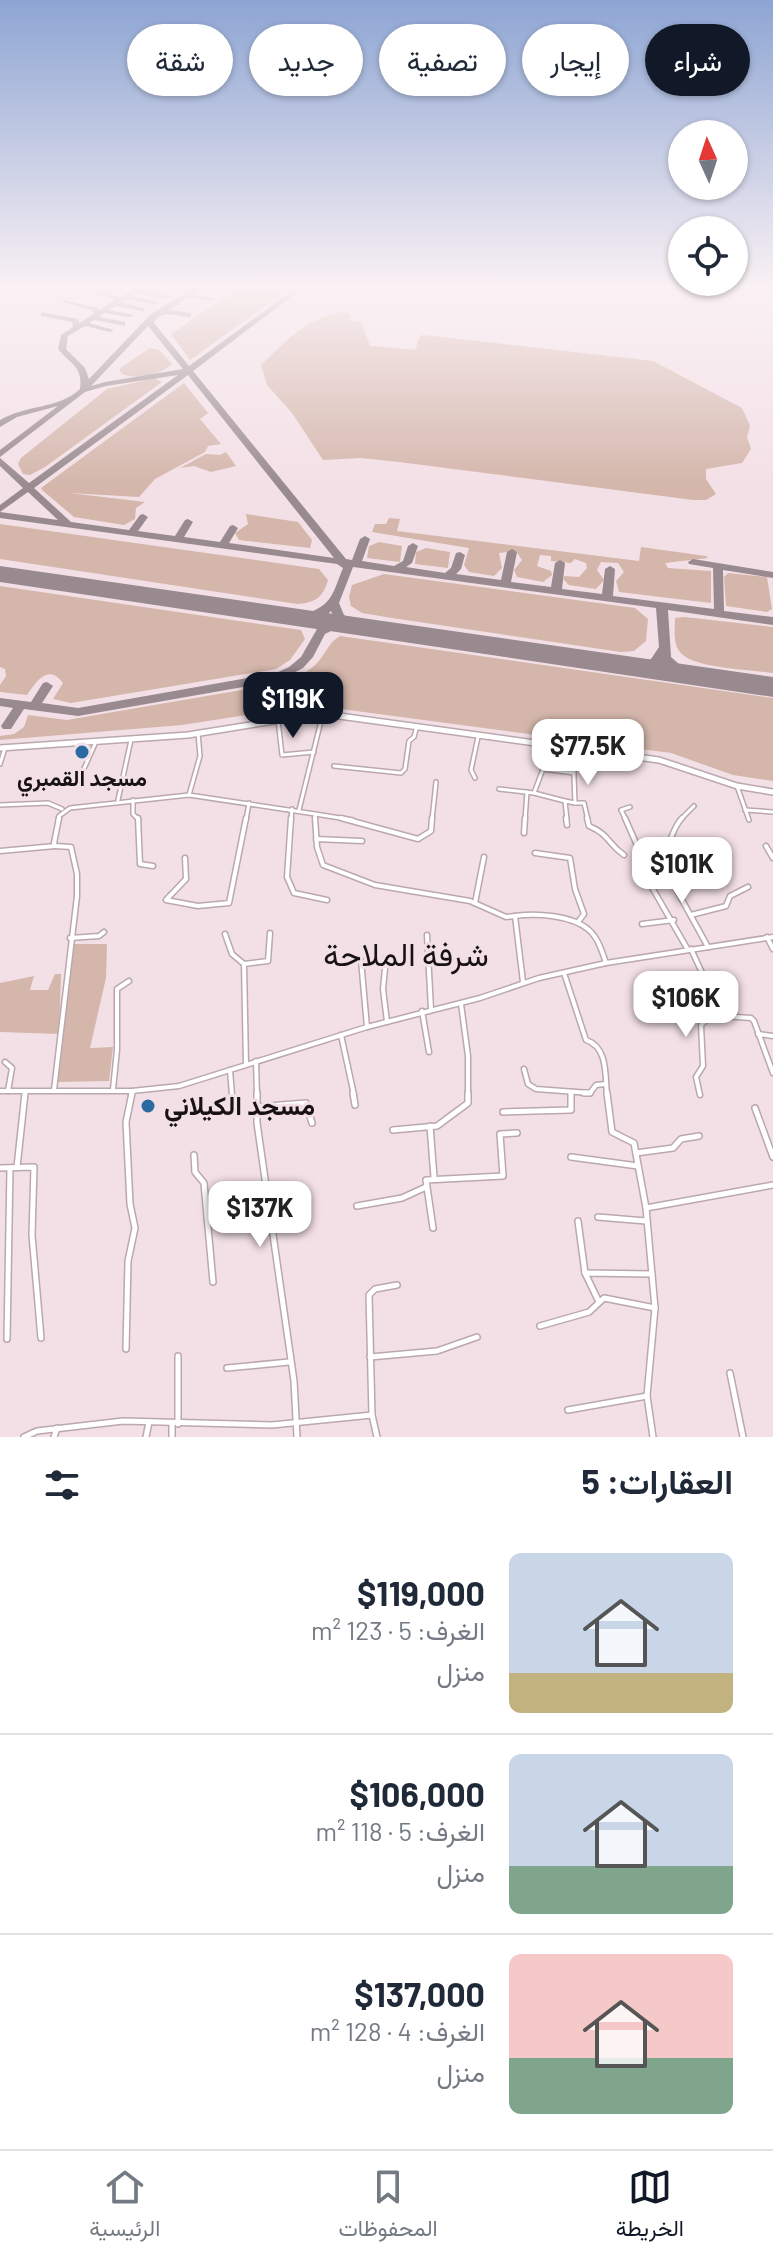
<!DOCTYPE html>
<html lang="ar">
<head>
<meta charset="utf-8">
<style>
  :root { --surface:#fff; --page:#f2f2f3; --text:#1f2937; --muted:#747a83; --line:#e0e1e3; --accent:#111827 }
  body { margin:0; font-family:Barlow,Vazirmatn,sans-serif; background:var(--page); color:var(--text); direction:rtl; height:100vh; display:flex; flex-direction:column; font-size:30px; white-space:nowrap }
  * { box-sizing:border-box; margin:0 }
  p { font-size:26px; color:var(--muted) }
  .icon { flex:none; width:44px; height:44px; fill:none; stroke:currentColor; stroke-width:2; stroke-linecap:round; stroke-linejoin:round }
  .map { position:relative; height:1437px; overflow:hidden; direction:ltr }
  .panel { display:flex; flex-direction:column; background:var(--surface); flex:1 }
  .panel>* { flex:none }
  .hud { position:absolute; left:24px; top:24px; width:726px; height:72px; direction:rtl; display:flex; gap:16px }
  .needle { width:52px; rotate:357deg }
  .fabs { position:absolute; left:668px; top:120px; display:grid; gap:16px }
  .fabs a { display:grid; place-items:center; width:80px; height:80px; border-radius:50%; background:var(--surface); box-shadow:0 2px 6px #0004; font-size:40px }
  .price { position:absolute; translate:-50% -68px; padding:0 18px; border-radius:16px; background:#fff; color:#222; font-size:26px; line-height:52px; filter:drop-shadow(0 2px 4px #0008) }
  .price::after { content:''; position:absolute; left:50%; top:48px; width:24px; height:18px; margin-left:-12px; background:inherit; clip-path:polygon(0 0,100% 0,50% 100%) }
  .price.on { background:var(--accent); color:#fff }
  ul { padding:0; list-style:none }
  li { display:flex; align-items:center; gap:24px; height:200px; padding:0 40px }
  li+li { border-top:2px solid var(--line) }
  li span { display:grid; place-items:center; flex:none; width:224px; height:160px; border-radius:12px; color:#555 }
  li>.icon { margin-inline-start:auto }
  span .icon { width:96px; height:96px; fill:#fffc; stroke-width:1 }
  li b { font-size:34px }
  h2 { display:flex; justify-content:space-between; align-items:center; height:96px; padding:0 40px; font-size:34px }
  .pill { padding:0 28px; border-radius:36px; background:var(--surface); box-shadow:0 2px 6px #0004; font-size:28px; line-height:72px }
  .pill.on { background:var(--accent); color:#fff }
  .tab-bar { display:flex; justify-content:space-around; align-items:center; height:112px; border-top:2px solid var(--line); background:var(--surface); font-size:22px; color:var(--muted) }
  .tab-bar a { display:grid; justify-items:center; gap:4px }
  .tab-bar .on { color:var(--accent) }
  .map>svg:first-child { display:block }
  .green { fill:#d4b6ab }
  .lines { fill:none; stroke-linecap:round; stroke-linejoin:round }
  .taxiway { fill:#988a8f; fill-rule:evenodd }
  .runway { fill:#988a8f; fill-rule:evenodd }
  .minor-far2-casing { stroke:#bba8ae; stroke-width:6 }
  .minor-far1-casing { stroke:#bba8ae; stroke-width:7 }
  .minor-casing { stroke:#bba8ae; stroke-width:8 }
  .secondary-casing { stroke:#bba8ae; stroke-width:8 }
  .minor-far2 { stroke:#fff; stroke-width:3 }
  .minor-far1 { stroke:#fff; stroke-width:4 }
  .minor { stroke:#fff; stroke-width:5 }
  .secondary { stroke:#fff; stroke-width:5 }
  .poi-dot { fill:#2a6aa1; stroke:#f3e0e6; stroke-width:3 }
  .labels { text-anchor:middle; stroke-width:6; stroke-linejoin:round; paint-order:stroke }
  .poi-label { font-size:22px; font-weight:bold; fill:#191214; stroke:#f3e0e6 }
  .near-poi-label { font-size:26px; font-weight:bold; fill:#191214; stroke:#f3e0e6; text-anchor:start }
  .near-quarter-label { font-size:32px; fill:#191214; stroke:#f3e0e6 }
</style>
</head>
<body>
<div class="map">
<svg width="773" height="1437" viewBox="0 0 773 1437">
  <rect width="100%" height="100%" fill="#f3e0e6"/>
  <g class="green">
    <polygon points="241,286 293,286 190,360 171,334"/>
    <path d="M343,312L351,314L349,321L361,322L370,346L415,350L420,336L424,335L653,361L742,408L750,426L747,437L751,449L742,463L706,469V479L716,494L706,500H693L399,462L361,458L323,460L292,413L267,385L261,365C286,341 306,318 343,312Z"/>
    <path d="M150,348L159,350L172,364C160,375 137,380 122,374L119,369Z"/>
    <polygon points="155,378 162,382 45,467 30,475 23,474 18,464 21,458 107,389"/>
    <polygon points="184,383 208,413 200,419 221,444 208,446 205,452 155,479 139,497 69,493 145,502 136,508 135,519 124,525 74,517 42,490 41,488"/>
    <polygon points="226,452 236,466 211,472 194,466 180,468 206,454 220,455"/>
    <polygon points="246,514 298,522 312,540 310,548 239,540 235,533 248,524"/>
    <polygon points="389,518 400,519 397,531 639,561 641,547 706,556 708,558 665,563 668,568 711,571 711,603 619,592 616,581 624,572 618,563 601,562 597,570 604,580 596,589 569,585 564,580 564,576 579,577 587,568 586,563 575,559 571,563 551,561 551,556 540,555 537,566 551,571 552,575 543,582 517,577 514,570 522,560 516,551 499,553 502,568 494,576 469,572 464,565 469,548 372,532 375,524 386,524"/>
    <path d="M0,524L319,569L328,580C323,598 314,603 297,604L0,559Z"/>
    <polygon points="379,542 402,546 400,562 367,558 369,546"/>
    <polygon points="426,548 450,552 448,568 415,564 416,552"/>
    <polygon points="728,573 767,577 772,609 767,612 726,606 724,577"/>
    <polygon points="384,574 635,608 648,619 646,641 634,651 621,652 392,618 362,613 351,606 349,597 352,585"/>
    <path d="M0,586L301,630L305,639L290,660L276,669L71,703L53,699L63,683C48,663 36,682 27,695L0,692V685L6,676L5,669L0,667Z"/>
    <path d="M685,617L773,627V673C753,670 697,668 683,655C672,646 675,631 675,618Z"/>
    <path d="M340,636L773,698V781L733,775L671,753L311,705L182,725L0,740V736L14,734L24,727L28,715L67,720L282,683C296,677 308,673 318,662C326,653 329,642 340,636Z"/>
    <polygon points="71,944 107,944 106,978 90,1048 113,1047 109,1081 55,1082 65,1020"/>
    <polygon points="55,974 61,974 59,1034 0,1032 0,983 34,976 30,990 48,990"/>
  </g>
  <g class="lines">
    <g class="taxiway">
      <path d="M137,286H145L140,290L168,296L165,298L135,293L131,296L158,302L155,304L126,299L121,302L146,309L142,311L116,306L109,310L134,315L130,317L104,313L99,317L125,322V326L94,320L89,323L114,330L110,332L85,326L68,336L66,349L85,368L89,379L150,315L196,286H204L192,295L214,298V300L187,298L169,310L191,313V317C176,317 162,308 154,323L189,366L299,286H306L193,371L346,559L352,560L360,539L365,536L370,539L362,561L394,566L403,561L408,546L413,543L418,546L412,563L406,567L445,573L451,568L456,553L460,552L465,555L461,569L456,574L501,580L507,552L512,549L517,552L511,582L551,587L555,563L560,560L565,563L562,589L602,594L605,569L610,566L615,569L613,596L714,609L713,568L689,564L688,562L693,559L773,572V578L723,570L724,611L773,617V625L668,610L671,657L680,665L699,673L701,676L695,680L672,671L661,661L659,665L637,671L631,667L633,664L651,659L659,647L656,608L353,567L339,603L344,615L365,627L360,631L345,624L325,634L313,657L303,668L278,681L78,716L24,709L11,729H3L1,726L13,708L0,706V698L31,702L43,683L47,682L53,686L42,703L78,708L276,673L289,667L301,657L317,629L338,621L335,620L331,611L326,616L303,623L298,619L299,616C332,606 331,598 343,568L337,564L0,518V512L58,520L28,492L0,512V505L23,488L0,466V458L29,483L178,375L106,386L85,392L0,457V450L58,406L17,417L0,427V420C25,405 59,409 80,389C83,366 71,365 58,349L61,335L73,327L72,322L41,316V312L78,319L79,323L94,314L92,310L63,302V300L97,308L99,310L114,301L113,298L85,290V288L120,297ZM148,326L183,369L105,382L91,386ZM188,375L334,558L229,543L238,528L233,525L230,526L220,542L184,537L193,522L188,519L185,520L175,536L138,531L148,517L143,514L140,515L129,530L71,522L34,488Z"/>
      <polygon points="160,286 172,286 180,289 177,291"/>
      <polygon points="214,286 226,286 229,288 226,290"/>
    </g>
    <polygon class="runway" points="0,566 773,677 773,697 0,582"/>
    <defs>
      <g id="minor-far2">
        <polyline points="278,720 282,755 314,752"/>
        <polyline points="0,764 5,748"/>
        <polyline points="334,766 401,773 405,769 409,741 414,737 417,726"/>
        <polyline points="475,778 471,770 478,737"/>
        <polyline points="59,784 79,780 95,744"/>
        <polyline points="737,786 749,820"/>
        <polyline points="499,789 534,793 543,769 574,773"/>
        <polyline points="534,793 565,801"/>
        <polyline points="189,795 200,756 198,733"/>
        <polyline points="118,800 131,740"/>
        <polyline points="133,800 133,814 139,820"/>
        <polyline points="575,803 584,803 588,820"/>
        <polyline points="0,805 48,803 62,809"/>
        <polyline points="299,810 322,717"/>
        <polyline points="745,810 773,812"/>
        <polyline points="315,814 353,820"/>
        <polyline points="58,820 59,816 70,808 189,795 315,814 315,820"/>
        <polyline points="246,820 249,803"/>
        <polyline points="291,820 292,809"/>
        <polyline points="432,820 436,782"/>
        <polyline points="525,820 527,792"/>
        <polyline points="567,820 565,801 575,803 573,749"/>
        <polyline points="626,820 621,810 630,807"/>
        <polyline points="680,820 694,806"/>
      </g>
      <g id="minor-far1">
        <polyline points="138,818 140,864 153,866"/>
        <polyline points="291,818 287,877 294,893 327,900"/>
        <polyline points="315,818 317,847 323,865 375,885 470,901 506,917 515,916 523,982"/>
        <polyline points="341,818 418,839 431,831 432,818"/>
        <polyline points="566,818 567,825"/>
        <path d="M587,818L589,826C610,835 607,843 624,855"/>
        <polyline points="625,818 643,859 660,860"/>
        <path d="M682,818C670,831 671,847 660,860L708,947"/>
        <polyline points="524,833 525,818"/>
        <polyline points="316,839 362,841"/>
        <polyline points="766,846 773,858"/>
        <polyline points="0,851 55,846"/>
        <polyline points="535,853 570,858 575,889 584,914 578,922"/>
        <polyline points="185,858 186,879 166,900 198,906 229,903 246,818"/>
        <polyline points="646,877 688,950"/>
        <polyline points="475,903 484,857"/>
        <polyline points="691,915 726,906 730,896 748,887"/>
        <path d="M515,916C536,913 572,915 589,930C598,938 602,951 606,963"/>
        <polyline points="642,924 674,920"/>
        <polyline points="225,934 232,954 244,964"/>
        <polyline points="427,935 431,1009"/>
        <polyline points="767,937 773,949"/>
        <polyline points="70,938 99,936 104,932"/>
        <polyline points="691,949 722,1016 751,1018 754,1021 773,1073"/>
        <polyline points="386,958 383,989 387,1022"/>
        <polyline points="361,960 367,1027"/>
        <path d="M564,973L586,1040C608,1047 605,1075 607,1095"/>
        <polyline points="461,1004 468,1056 468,1095"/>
        <polyline points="422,1011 429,1052"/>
        <polyline points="758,1034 773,1036"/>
        <polyline points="341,1035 354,1095"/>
        <polyline points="256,1061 257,1095"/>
        <polyline points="5,1062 12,1068 8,1091"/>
        <polyline points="246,1064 244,964 268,961 270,933"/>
        <polyline points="524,1069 528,1084 536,1089 590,1093 596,1085 606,1084"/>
        <polyline points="230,1070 232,1095"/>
        <polyline points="113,1089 117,1050 117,989 129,981"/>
        <polyline points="54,1090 77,896 77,874 71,847 55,846 54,843 59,818"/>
        <polyline points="0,1091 132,1091 179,1086 367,1027 480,998 539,978 606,963 773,937"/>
        <polyline points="131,1095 132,1091"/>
        <polyline points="700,1095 696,1077 703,1066 701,1025 710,1017 722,1016"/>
      </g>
      <g id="minor">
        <polyline points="257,1093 257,1123 294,1381 297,1437"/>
        <polyline points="353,1093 355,1105"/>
        <polyline points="584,1093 590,1093"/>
        <polyline points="607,1093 612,1132 634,1143 646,1208 655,1308 647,1396 653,1437"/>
        <polyline points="256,1107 306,1103 312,1123"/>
        <polyline points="755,1108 773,1157"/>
        <polyline points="503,1112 571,1110 571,1093"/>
        <polyline points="430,1126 434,1177"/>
        <polyline points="393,1130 437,1126 468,1103 468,1093"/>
        <polyline points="636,1153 673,1148 681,1139 699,1136"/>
        <polyline points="194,1155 195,1172 204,1183 207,1216"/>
        <polyline points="571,1157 638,1166"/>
        <polyline points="17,1167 25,1093"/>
        <polyline points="0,1168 34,1167 32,1235 41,1338"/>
        <polyline points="357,1206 402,1198 426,1187"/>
        <polyline points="646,1208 773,1185"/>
        <polyline points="598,1217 646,1221"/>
        <polyline points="578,1221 585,1273"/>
        <polyline points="433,1228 426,1180 503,1176 500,1134 517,1133"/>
        <polyline points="213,1282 207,1216 267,1198"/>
        <polyline points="598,1300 585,1273 652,1274"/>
        <polyline points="540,1326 589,1312 604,1298 655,1308"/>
        <polyline points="7,1339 10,1168"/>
        <polyline points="126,1349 128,1261 135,1228 130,1204 126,1122 132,1093"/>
        <polyline points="178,1356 178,1424"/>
        <polyline points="370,1357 437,1351 477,1337"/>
        <polyline points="227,1368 289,1362"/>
        <polyline points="730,1373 743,1437"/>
        <polyline points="568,1410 647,1396"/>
        <polyline points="372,1415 377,1437"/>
        <polyline points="172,1424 172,1437"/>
        <polyline points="24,1437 37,1431 123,1421 272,1425 372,1415 369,1295 375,1289 397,1285"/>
        <polyline points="54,1437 57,1428"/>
        <polyline points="146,1437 149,1422"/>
      </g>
      <polyline id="secondary" points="0,748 188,735 311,715 332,715 659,760 737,786 773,792"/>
    </defs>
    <use href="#minor-far2" class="minor-far2-casing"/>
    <use href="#minor-far1" class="minor-far1-casing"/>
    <use href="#minor" class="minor-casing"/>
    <use href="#secondary" class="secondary-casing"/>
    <use href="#minor-far2" class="minor-far2"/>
    <use href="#minor-far1" class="minor-far1"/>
    <use href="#minor" class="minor"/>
    <use href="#secondary" class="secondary"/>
  </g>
  <linearGradient id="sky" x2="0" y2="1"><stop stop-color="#8da5d3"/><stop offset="0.59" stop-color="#faf1f4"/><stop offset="1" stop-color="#faf1f4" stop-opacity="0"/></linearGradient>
  <rect width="773" height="487" fill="url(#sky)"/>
  <g class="poi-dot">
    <circle cx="82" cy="752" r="8"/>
    <circle cx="148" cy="1106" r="8"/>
  </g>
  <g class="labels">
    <g class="poi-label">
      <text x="82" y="786">مسجد القمبري</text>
    </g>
    <g class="near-poi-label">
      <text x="164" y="1115">مسجد الكيلاني</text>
    </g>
    <g class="near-quarter-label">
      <text x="406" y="966">شرفة الملاحة</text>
    </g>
  </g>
</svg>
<div class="fabs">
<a><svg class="needle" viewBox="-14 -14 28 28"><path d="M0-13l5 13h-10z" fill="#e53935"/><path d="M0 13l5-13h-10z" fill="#747a83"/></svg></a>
<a><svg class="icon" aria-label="locate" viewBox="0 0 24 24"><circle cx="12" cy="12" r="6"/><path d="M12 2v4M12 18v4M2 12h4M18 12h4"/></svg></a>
</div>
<b class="price on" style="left:293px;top:740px">$119K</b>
<b class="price" style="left:588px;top:787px">$77.5K</b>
<b class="price" style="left:682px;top:905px">$101K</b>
<b class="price" style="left:686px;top:1039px">$106K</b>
<b class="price" style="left:260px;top:1249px">$137K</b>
<div class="hud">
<a class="pill on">شراء</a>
<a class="pill">إيجار</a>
<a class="pill">تصفية</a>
<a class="pill">جديد</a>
<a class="pill">شقة</a>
</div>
</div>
<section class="panel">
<h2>العقارات: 5<svg class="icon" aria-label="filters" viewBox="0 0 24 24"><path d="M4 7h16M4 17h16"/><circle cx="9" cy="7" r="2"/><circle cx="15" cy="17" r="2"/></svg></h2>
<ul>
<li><span style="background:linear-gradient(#c9d6e8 75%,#c2b280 0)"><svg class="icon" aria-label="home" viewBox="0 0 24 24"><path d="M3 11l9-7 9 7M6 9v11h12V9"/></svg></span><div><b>$119,000</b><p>الغرف: 5 · 123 m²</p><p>منزل</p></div></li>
<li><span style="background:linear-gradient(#c9d6e8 70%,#7fa58c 0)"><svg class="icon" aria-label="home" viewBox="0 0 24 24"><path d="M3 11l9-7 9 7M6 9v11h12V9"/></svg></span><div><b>$106,000</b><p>الغرف: 5 · 118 m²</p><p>منزل</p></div></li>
<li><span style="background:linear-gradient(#f6c9c9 65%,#7fa58c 0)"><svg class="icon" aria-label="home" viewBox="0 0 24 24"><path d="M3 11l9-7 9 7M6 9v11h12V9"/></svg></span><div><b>$137,000</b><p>الغرف: 4 · 128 m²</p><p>منزل</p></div></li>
</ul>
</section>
<nav class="tab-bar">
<a class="on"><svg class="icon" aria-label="map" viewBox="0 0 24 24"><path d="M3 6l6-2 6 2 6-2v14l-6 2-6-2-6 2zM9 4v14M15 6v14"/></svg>الخريطة</a>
<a><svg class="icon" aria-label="saved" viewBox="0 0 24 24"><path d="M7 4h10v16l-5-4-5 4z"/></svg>المحفوظات</a>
<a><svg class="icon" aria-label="home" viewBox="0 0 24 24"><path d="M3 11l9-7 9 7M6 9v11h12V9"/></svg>الرئيسية</a>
</nav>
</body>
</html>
